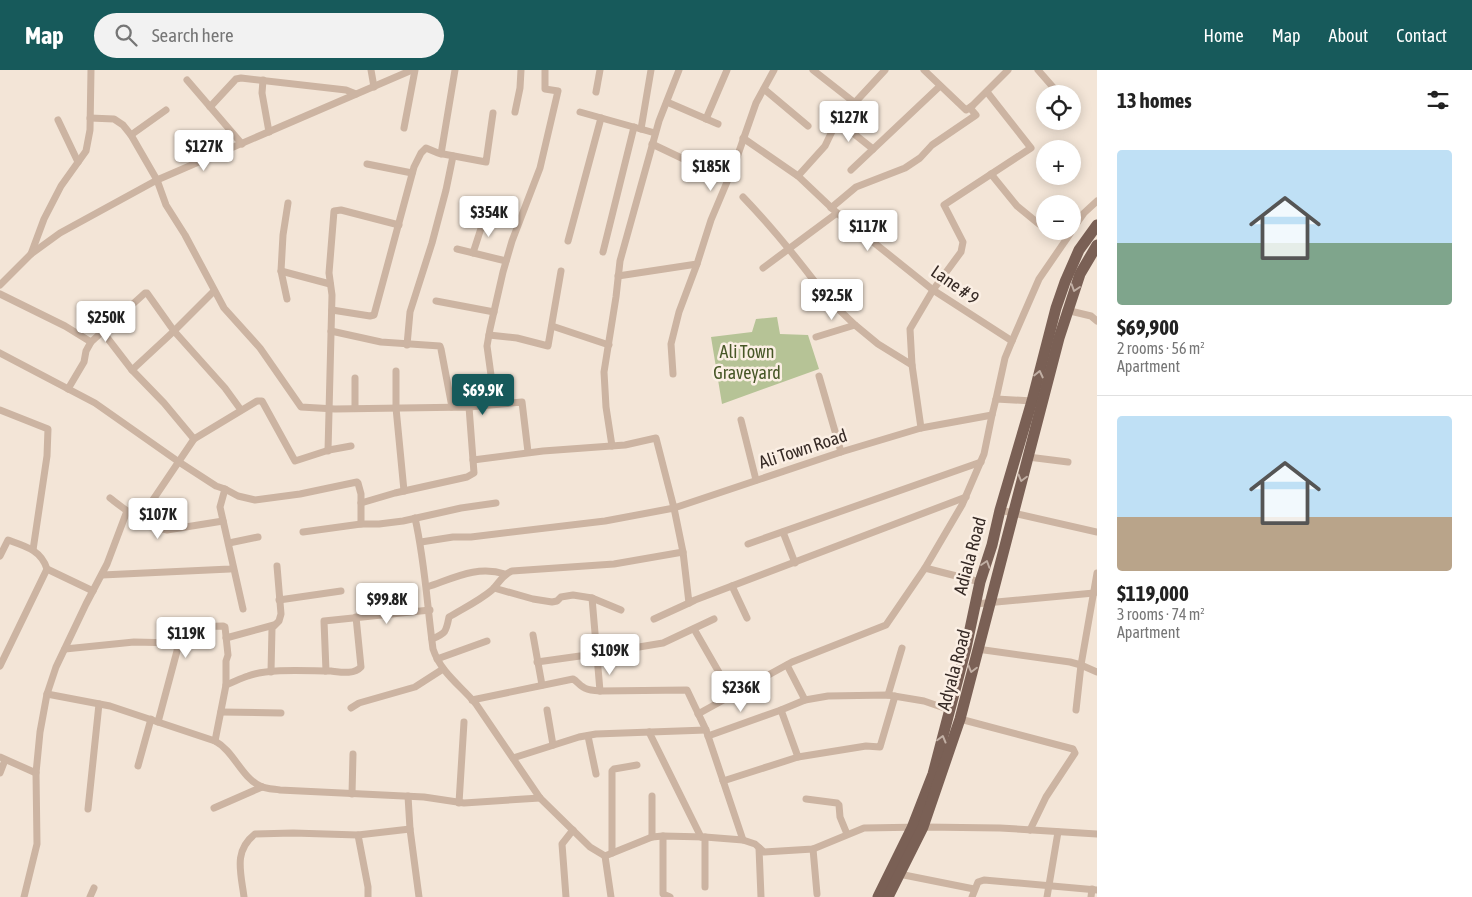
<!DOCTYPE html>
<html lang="en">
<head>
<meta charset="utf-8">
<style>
  :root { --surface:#fff; --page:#f2f2f2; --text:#222; --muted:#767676; --line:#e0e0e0; --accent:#175a5b }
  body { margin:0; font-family:"Asap Condensed",sans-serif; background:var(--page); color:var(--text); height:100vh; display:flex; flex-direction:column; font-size:19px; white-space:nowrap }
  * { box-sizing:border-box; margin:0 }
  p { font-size:16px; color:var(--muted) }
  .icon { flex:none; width:28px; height:28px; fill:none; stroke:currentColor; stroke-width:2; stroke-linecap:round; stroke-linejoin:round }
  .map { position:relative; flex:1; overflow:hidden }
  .details { display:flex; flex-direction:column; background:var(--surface); width:375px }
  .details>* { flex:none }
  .buttons { position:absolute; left:1036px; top:15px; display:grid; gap:10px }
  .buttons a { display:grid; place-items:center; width:45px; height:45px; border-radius:50%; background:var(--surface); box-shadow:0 2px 12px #0003; font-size:25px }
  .price { position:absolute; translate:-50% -42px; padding:0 11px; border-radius:5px; background:#fff; color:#222; font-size:16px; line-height:32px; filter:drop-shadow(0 1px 2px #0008) }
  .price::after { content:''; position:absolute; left:50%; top:30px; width:15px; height:11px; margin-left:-8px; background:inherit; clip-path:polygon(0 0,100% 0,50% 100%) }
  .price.active { background:var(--accent); color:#fff }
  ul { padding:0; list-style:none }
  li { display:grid; align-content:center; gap:10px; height:265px; padding:0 20px }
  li+li { border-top:1px solid var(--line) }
  li span { display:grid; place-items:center; height:155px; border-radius:5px; color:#555 }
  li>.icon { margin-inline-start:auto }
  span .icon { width:90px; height:90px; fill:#fffc; stroke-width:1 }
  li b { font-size:21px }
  h2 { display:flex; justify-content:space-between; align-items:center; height:60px; padding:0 20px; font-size:21px }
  header { display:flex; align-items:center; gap:30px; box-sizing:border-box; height:70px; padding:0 25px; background:var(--accent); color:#fff }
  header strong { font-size:24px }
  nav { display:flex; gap:28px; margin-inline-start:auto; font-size:18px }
  .search { width:350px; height:45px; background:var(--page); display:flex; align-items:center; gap:12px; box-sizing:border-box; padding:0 18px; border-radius:28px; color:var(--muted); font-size:19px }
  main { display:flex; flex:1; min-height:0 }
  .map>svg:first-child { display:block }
  .green { fill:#b6c396 }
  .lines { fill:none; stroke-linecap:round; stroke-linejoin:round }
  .minor { stroke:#ccb4a2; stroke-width:7 }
  .primary { stroke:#7a6055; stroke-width:11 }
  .oneway { stroke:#c1afa4 }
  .labels { text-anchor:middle; stroke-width:5; stroke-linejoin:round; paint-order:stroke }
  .street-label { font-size:18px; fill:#362a25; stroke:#fbefe4 }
  .park-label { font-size:18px; fill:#475727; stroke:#fbefe4 }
</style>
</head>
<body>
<header>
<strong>Map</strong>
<div class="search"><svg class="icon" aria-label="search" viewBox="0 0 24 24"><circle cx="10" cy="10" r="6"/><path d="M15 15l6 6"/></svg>Search here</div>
<nav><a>Home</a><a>Map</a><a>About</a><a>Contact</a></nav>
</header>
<main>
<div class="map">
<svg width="1097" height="827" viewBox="0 0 1097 827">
  <rect width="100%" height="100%" fill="#f3e5d7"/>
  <polygon class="green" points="777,247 780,264 808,265 819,299 722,334 711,267 752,262 756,249"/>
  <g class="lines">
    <g class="minor">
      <polyline points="371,0 374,17"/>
      <polyline points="813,0 855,33"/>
      <polyline points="924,0 966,40 972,36"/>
      <polyline points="1038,0 1059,24"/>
      <polyline points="187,10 242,74"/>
      <polyline points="263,10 262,23 269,62"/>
      <polyline points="764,19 808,56"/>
      <polyline points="596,22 600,0"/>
      <polyline points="667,32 718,54"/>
      <polyline points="210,37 236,9 241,8 346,20 356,24"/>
      <polyline points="515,42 520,18 521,0"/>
      <polyline points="580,42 655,63"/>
      <polyline points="90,48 114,49 123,55 131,65 157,110 166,135 185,165 224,238 260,278 301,337 335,339 469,337 474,403 467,407 395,423 361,433"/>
      <polyline points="706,49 727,0"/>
      <polyline points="58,50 78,92"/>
      <polyline points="838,51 873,79"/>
      <polyline points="404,58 415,0"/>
      <polyline points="641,59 651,0"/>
      <polyline points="131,65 166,40"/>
      <polyline points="743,68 798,106 837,143 933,220 1012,271"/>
      <polyline points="652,74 692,93"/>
      <polyline points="441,84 455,0"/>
      <polyline points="367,94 412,103"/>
      <polyline points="851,100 940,16"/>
      <polyline points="991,104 1017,136 1039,154"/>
      <polyline points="798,106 825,76 836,53 885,0"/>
      <path d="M743,127C769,154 792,182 815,212"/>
      <polyline points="831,138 856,117 905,98 920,88 932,75 976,45 970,38 1008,0"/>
      <polyline points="1072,160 1084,143 1097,131"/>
      <polyline points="568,171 601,48"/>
      <polyline points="457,179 506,191"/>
      <polyline points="603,182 634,57"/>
      <polyline points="473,183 485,146"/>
      <polyline points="31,184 44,149 61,116 86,81 90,60 91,0"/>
      <polyline points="763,198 837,143"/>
      <polyline points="281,201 330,214"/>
      <polyline points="618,206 697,194 711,150 735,93 756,33 774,0"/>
      <polyline points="0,215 31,184 60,163 157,110 412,0"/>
      <polyline points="0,224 65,256 91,272"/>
      <polyline points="287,229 281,201 283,165 288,133"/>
      <polyline points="436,231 494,242"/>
      <polyline points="831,232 855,255 878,274 912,295 921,358"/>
      <polyline points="332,240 370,246 374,245 414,97 421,83 426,78 438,83 486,92 493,43"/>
      <polyline points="1066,240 1091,246 1097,251"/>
      <polyline points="552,256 609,275"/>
      <polyline points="102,261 132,300 164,333 194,369"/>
      <polyline points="331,261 381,272 440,276 441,279 452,337"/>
      <polyline points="489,265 517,268 548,276 561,201"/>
      <polyline points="816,267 855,255"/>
      <polyline points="407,275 410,242 432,173 446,120 453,86"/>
      <polyline points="0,283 95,333 179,392 216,416 225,419 238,426 255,430 300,424 357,412 358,413 361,424 361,454"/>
      <polyline points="912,295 910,259 933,220 961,182 963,172 944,135 1031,78 987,22"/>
      <polyline points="132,300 174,261 214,221"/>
      <polyline points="396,301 396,338 404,421"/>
      <polyline points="673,304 671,274 679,242 697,194"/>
      <polyline points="819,306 841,382"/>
      <polyline points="68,319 84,292 86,281 91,272 145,223 147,223 174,261 225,318 241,340"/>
      <polyline points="996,329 1005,288 1012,271 1039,209 1072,161"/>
      <polyline points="495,334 487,276 490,259 503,202 512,171 540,98 558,21 545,19 545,0"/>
      <polyline points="469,337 522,332 528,382"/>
      <polyline points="355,338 355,308"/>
      <polyline points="0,340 48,359 47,386 33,480"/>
      <polyline points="741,350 756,410"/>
      <polyline points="612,376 606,337 604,302 616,227 620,191 659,51 679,0"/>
      <polyline points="328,381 332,225 329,203 334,141 341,140 399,155"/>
      <polyline points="1028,387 1068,392"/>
      <polyline points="473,390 543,381 625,375 656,368 674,438 841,382 921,358 992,345 996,329 1032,331"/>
      <polyline points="225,419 220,437 243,539"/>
      <path d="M110,428C127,441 145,456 167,460L223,451"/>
      <polyline points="1000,440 1097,462"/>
      <path d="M415,448C425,492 427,535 433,579C441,603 460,615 476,634L540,728L590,777L605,786"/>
      <polyline points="140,449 194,369 257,331 262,331 295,391 329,380 351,376"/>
      <polyline points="303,462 361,454 379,454 403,451 461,438 496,433"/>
      <polyline points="783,462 795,493"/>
      <polyline points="421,472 453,467 471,467 605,451 674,438 683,482 689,533 695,530 966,427"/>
      <polyline points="229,473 258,467"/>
      <polyline points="748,474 981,392"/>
      <path d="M0,486L8,470C25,476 41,480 47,499L93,521"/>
      <polyline points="925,498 962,435 984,384 992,345"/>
      <polyline points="102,505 230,499 233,498"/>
      <polyline points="732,516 747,548"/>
      <path d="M427,517C454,508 477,495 505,504"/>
      <polyline points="494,518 533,529 552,532 557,531 561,527 573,525 592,528 621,540"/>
      <polyline points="592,528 600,621 687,620 706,660 743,770"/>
      <polyline points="279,530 341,521"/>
      <polyline points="975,534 1094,523"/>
      <polyline points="654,549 689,533"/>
      <polyline points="694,559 732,625"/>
      <polyline points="533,565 542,615"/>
      <polyline points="226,568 274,555"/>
      <path d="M432,569C446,563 446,562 449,547C464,538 479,531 492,520C499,513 502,505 512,501L614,494L683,482"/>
      <polyline points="65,579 134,572 177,573"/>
      <polyline points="977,579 1070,592 1081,595 1097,602"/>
      <polyline points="597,584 663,573 714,549"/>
      <polyline points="437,589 487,571"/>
      <polyline points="537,592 580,586"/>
      <polyline points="787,595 805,630 828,626 888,625 924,631 950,640"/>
      <polyline points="0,596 47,499"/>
      <polyline points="326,601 324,551 430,540"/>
      <polyline points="271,602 272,558 279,551 281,544 277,496"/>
      <path d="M226,615C234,612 241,608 248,606C270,598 307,601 331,601C340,602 354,605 361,597L356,547"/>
      <path d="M47,624L110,636L215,671C234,681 241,707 260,716C266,719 274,719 280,720L424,727L464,733L540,728"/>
      <polyline points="888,625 902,578"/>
      <path d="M472,630L573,609C577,611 579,615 583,617C588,621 594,620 600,621"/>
      <polyline points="351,638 359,633 415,617 443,599"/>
      <polyline points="547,640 553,675"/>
      <polyline points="1076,640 1081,595 1097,503"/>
      <polyline points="221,642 281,643"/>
      <polyline points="698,644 792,592 886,555 925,498 980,512"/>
      <polyline points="960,649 1073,679 1075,683 1046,727 1030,760"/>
      <polyline points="158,652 177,581 179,558 189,557 223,556 225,557 228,585 226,591 226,615 215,671"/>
      <polyline points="649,662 701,767"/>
      <polyline points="588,666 596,704"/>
      <polyline points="708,666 781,640"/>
      <polyline points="0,687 36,703"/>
      <polyline points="798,687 781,640 805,630"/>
      <polyline points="513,688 579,667 596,664 706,660"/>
      <polyline points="138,696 151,649"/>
      <polyline points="0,703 5,690"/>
      <polyline points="723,711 798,687 866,676 880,677 895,626"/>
      <polyline points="352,724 353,684"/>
      <polyline points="408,726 410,759 419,827"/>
      <polyline points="652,726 652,767"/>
      <polyline points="806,729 837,733 839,735 840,747 847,764"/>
      <polyline points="459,733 464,652"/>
      <polyline points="214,738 262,717"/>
      <polyline points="88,739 99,634"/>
      <polyline points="358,765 368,817 368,827"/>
      <polyline points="663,766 663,824 670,827"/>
      <polyline points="705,767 705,817"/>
      <polyline points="759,778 761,827"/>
      <polyline points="813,779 817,824"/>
      <polyline points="612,783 612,701 614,699 637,695"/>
      <polyline points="899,804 974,819"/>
      <polyline points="24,827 37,774 36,703 40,662 47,624 56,597 86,534 107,494 127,441"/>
      <polyline points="90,827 94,818"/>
      <path d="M244,827C241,803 233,781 255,764L293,763L358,765L410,759"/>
      <polyline points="566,827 562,774 573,760"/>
      <polyline points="611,827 605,786 652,767 663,766 705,767 743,770 755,774 764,782 813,779 864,758 923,757 1000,758 1097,764"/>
      <polyline points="972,827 978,812 984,810 1097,820"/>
      <polyline points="1047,827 1058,762"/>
      <polyline points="1091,827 1092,819"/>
    </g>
    <g class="primary">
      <polyline points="878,827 912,758 933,704 966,578 980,512 992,475 1000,440 1032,331 1056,238 1065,212 1079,180 1097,155"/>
      <polyline points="888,827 923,757 960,649 1059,268 1080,204 1097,175"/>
    </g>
  </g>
  <defs><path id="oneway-chevron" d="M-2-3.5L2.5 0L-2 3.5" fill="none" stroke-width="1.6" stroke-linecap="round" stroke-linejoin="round" transform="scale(1.25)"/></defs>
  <g class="oneway">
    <use href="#oneway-chevron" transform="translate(1075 218) rotate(108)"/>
    <use href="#oneway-chevron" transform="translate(1039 304) rotate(-77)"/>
    <use href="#oneway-chevron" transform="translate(1022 408) rotate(105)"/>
    <use href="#oneway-chevron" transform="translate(986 494) rotate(-72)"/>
    <use href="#oneway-chevron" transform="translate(972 599) rotate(105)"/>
    <use href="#oneway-chevron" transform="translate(942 669) rotate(-75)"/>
  </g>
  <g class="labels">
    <g class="street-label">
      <text transform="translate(955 215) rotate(35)" y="6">Lane # 9</text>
      <text transform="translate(803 379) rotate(-18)" y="6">Ali Town Road</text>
      <text transform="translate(970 486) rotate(-75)" y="6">Adiala Road</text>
      <text transform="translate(954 600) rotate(-75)" y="6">Adyala Road</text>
    </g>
    <g class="park-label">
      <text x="747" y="288">Ali Town<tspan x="747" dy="21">Graveyard</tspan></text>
    </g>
  </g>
</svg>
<div class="buttons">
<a><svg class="icon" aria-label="locate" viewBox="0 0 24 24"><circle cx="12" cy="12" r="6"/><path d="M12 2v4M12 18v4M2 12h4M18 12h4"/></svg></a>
<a>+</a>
<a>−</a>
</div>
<b class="price" style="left:849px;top:73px">$127K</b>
<b class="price" style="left:204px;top:102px">$127K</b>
<b class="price" style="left:711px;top:122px">$185K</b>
<b class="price" style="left:489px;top:168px">$354K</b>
<b class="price" style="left:868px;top:182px">$117K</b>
<b class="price" style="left:832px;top:251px">$92.5K</b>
<b class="price" style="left:106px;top:273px">$250K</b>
<b class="price active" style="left:483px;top:346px">$69.9K</b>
<b class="price" style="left:158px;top:470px">$107K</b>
<b class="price" style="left:387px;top:555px">$99.8K</b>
<b class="price" style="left:186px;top:589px">$119K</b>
<b class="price" style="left:610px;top:606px">$109K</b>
<b class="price" style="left:741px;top:643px">$236K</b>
</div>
<section class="details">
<h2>13 homes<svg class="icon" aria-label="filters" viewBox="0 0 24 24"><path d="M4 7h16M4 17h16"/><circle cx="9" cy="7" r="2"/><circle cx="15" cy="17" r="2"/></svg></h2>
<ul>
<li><span style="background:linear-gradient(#bfe0f5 60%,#7fa58c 0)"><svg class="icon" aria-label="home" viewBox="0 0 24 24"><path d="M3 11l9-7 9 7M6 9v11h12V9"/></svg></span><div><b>$69,900</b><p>2 rooms · 56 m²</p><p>Apartment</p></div></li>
<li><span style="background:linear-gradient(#bfe0f5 65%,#b9a48a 0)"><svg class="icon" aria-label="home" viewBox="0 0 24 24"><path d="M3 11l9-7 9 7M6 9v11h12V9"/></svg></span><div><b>$119,000</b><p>3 rooms · 74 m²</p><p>Apartment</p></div></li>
</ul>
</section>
</main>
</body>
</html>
